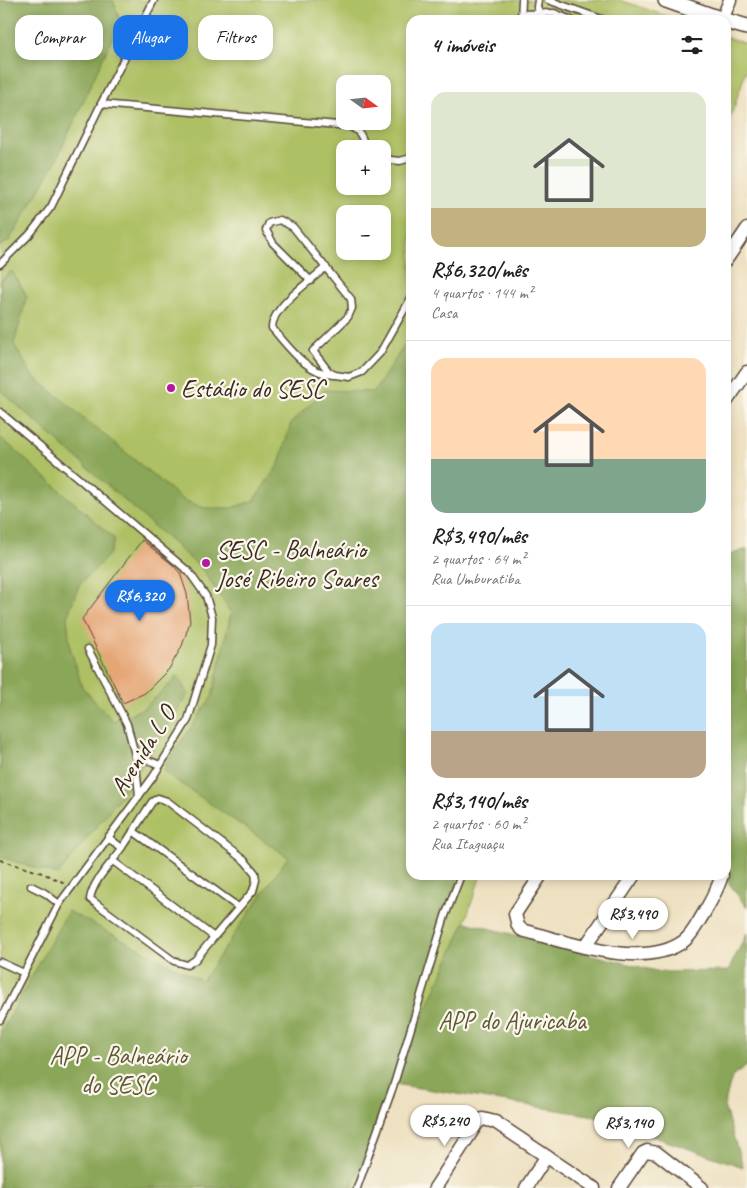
<!DOCTYPE html>
<html lang="pt">
<head>
<meta charset="utf-8">
<style>
  :root { --surface:#fff; --page:#f6f6f6; --text:#202124; --muted:#757577; --line:#e0e0e0; --accent:#1a73e8 }
  body { margin:0; font-family:Caveat,sans-serif; background:var(--page); color:var(--text); height:100vh; display:flex; flex-direction:column; font-size:19px; white-space:nowrap }
  * { box-sizing:border-box; margin:0 }
  p { font-size:16px; color:var(--muted) }
  .icon { flex:none; width:28px; height:28px; fill:none; stroke:currentColor; stroke-width:2; stroke-linecap:round; stroke-linejoin:round }
  .map { position:relative; flex:1; overflow:hidden }
  .sheet { position:absolute; left:406px; top:15px; width:325px; height:865px; display:flex; flex-direction:column; background:var(--surface); border-radius:15px; box-shadow:0 2px 8px #0003 }
  .sheet>* { flex:none }
  .hud { position:absolute; left:15px; top:15px; width:316px; height:45px; display:flex; gap:10px }
  .needle { width:32px; rotate:105deg }
  .fabs { position:absolute; left:336px; top:75px; display:grid; gap:10px }
  .fabs a { display:grid; place-items:center; width:55px; height:55px; border-radius:10px; background:var(--surface); box-shadow:0 2px 8px #0003; font-size:25px }
  .price { position:absolute; translate:-50% -42px; padding:0 11px; border-radius:18px; background:#fff; color:#222; font-size:16px; line-height:32px; filter:drop-shadow(0 1px 2px #0008) }
  .price::after { content:''; position:absolute; left:50%; top:30px; width:15px; height:11px; margin-left:-8px; background:inherit; clip-path:polygon(0 0,100% 0,50% 100%) }
  .price.on { background:var(--accent); color:#fff }
  ul { padding:0; list-style:none }
  li { display:grid; align-content:center; gap:10px; height:265px; padding:0 25px }
  li+li { border-top:1px solid var(--line) }
  li span { display:grid; place-items:center; height:155px; border-radius:15px; color:#555 }
  li>.icon { margin-inline-start:auto }
  span .icon { width:90px; height:90px; fill:#fffc; stroke-width:1 }
  li b { font-size:21px }
  h2 { display:flex; justify-content:space-between; align-items:center; height:60px; padding:0 25px; font-size:21px }
  .tag { padding:0 18px; border-radius:15px; background:var(--surface); box-shadow:0 2px 8px #0003; font-size:18px; line-height:45px }
  .tag.on { background:var(--accent); color:#fff }
  .map>svg:first-child { display:block }
  .green { fill:#adc063; stroke:#747540; fill-rule:evenodd }
  .forest { fill:#8aa659; stroke:#62683c }
  .building { fill:#e5a575 }
  .lines { fill:none; stroke-linecap:round; stroke-linejoin:round }
  .service-casing { stroke:#564536; stroke-width:9 }
  .minor-casing { stroke:#564536; stroke-width:15 }
  .tertiary-casing { stroke:#564536; stroke-width:18 }
  .path { stroke:#564536; stroke-width:2; stroke-dasharray:4 4; stroke-linecap:butt }
  .service { stroke:#fff; stroke-width:6 }
  .minor { stroke:#fff; stroke-width:12 }
  .tertiary { stroke:#fff; stroke-width:15 }
  .poi-dot { fill:#b5179e; stroke:#fbf7ec; stroke-width:2 }
  .labels { text-anchor:middle; stroke-width:4.5; stroke-linejoin:round; paint-order:stroke }
  .poi-label { font-size:25px; fill:#3b2a1e; stroke:#fbf7ec; text-anchor:start }
  .street-label { font-size:25px; fill:#3b2a1e; stroke:#fbf7ec }
  .park-label { font-size:25px; fill:#5d5733; stroke:#fbf7ec }
</style>
</head>
<body>
<div class="map">
<svg width="747" height="1188" viewBox="0 0 747 1188">
  <rect width="100%" height="100%" fill="#fbf7ec"/>
  <filter id="ink" filterUnits="userSpaceOnUse"><feTurbulence type="fractalNoise" baseFrequency=".02" numOctaves="2"/><feDisplacementMap in="SourceGraphic" scale="10" xChannelSelector="R" yChannelSelector="G"/><feConvolveMatrix kernelMatrix="1 2 1 2 8 2 1 2 1" color-interpolation-filters="sRGB"/></filter>
  <filter id="wash" filterUnits="userSpaceOnUse"><feTurbulence type="fractalNoise" baseFrequency=".0096" numOctaves="4" result="noise"/><feDisplacementMap in="SourceGraphic" scale="20" xChannelSelector="R" yChannelSelector="G"/><feGaussianBlur stdDeviation="1.12" result="paint"/><feColorMatrix in="noise" values="0 0 0 0 0 0 0 0 0 0 0 0 0 0 0 0 0 1.4 0 .05"/><feComposite in="paint" operator="in"/></filter>
  <g filter="url(#wash)">
    <rect width="100%" height="100%" fill="#eee1c1"/>
    <g class="green">
      <path d="M0,0H620L678,20H411V875H481L465,922L394,1084L362,1188H0ZM345,84H382V121H345ZM345,149H382V186H345ZM345,214H382V251H345Z"/>
      <polygon points="726,37 747,44 747,68 726,131"/>
    </g>
    <g class="forest">
      <polygon points="0,0 113,0 120,21 55,163 9,241 0,246"/>
      <polygon points="12,271 27,296 14,344 32,375 183,500 205,508 231,508 253,501 279,464 291,423 324,390 374,392 411,335 411,875 459,875 396,1078 465,922 660,972 728,971 747,933 747,1066 732,1077 724,1106 743,1167 589,1115 394,1084 351,1188 0,1188 0,1034 68,911 202,981 288,857 164,772 167,762 212,697 231,613 202,569 0,390 0,281"/>
      <polygon points="0,437 115,539 109,555 79,585 67,617 70,647 82,687 113,721 144,708 178,676 188,694 131,783 58,875 0,857"/>
      <polygon points="747,549 747,908 723,875 726,875 726,556"/>
    </g>
    <g id="blocks">
      <polygon class="building" points="142,540 173,565 180,573 187,594 190,622 182,646 169,669 145,693 123,703 82,619"/>
    </g>
  </g>
  <g filter="url(#ink)">
    <use href="#blocks" fill-opacity="0" stroke="#564536" stroke-width="1"/>
    <g class="lines">
      <defs>
        <g id="service">
          <polyline points="538,0 537,7 540,13"/>
          <polyline points="548,0 604,20"/>
          <polyline points="522,14 554,13 571,20"/>
          <polyline points="521,20 522,0"/>
          <path d="M101,104L349,126C361,131 362,137 366,149"/>
          <polyline points="382,159 400,161 411,158"/>
          <polyline points="0,264 30,234 51,207 101,104 154,0"/>
          <path d="M326,267C311,281 272,306 272,328C289,347 306,373 333,375"/>
          <polyline points="311,281 273,243 266,230 269,223 280,220 293,227 351,299 352,308 348,317 313,351 329,372 335,375 349,377 362,372 380,353 411,298"/>
          <polyline points="0,412 189,572 206,596 212,617 211,645 188,720 153,777 59,904 0,1020"/>
          <polyline points="88,649 127,724 135,755 139,796"/>
          <polyline points="135,755 160,765"/>
          <polyline points="133,831 238,907"/>
          <polyline points="108,837 122,848"/>
          <path d="M113,861L214,937L253,891L256,880L255,873L245,861L167,801L158,798L152,802C142,817 133,832 123,847C112,863 93,880 90,899L174,961L187,965L195,960L214,937"/>
          <polyline points="31,886 45,893 59,904"/>
          <polyline points="0,962 24,973"/>
          <polyline points="357,1188 394,1084 445,916 461,875"/>
        </g>
        <g id="minor">
          <polyline points="722,20 730,0"/>
          <polyline points="726,260 747,229"/>
          <polyline points="726,402 747,372"/>
          <path d="M541,875L515,914L518,926L522,930C566,942 644,971 684,941C693,934 698,922 704,913C711,901 718,889 722,875"/>
          <polyline points="585,947 634,875"/>
          <polyline points="435,1188 478,1122 483,1119 495,1122 594,1188"/>
          <polyline points="526,1188 546,1157"/>
          <polyline points="619,1188 643,1153 647,1151 657,1153 702,1188"/>
        </g>
        <g id="tertiary">
          <polyline points="666,0 723,20"/>
          <polyline points="726,21 747,27"/>
        </g>
      </defs>
      <use href="#service" class="service-casing"/>
      <use href="#minor" class="minor-casing"/>
      <use href="#tertiary" class="tertiary-casing"/>
      <polyline class="path" points="0,860 42,873 65,883"/>
      <use href="#service" class="service"/>
      <use href="#minor" class="minor"/>
      <use href="#tertiary" class="tertiary"/>
    </g>
  </g>
  <g class="poi-dot">
    <circle cx="171" cy="388" r="5"/>
    <circle cx="206" cy="563" r="5"/>
  </g>
  <g class="labels">
    <g class="poi-label">
      <text x="181" y="397">Estádio do SESC</text>
      <text x="216" y="558">SESC - Balneário<tspan x="216" dy="29">José Ribeiro Soares</tspan></text>
    </g>
    <g class="street-label">
      <text transform="translate(142 750) rotate(-58)" y="9">Avenida L O</text>
    </g>
    <g class="park-label">
      <text x="512" y="1029">APP do Ajuricaba</text>
      <text x="118" y="1064">APP - Balneário<tspan x="118" dy="29">do SESC</tspan></text>
    </g>
  </g>
</svg>
<div class="fabs">
<a><svg class="needle" viewBox="-14 -14 28 28"><path d="M0-13l5 13h-10z" fill="#e53935"/><path d="M0 13l5-13h-10z" fill="#757577"/></svg></a>
<a>+</a>
<a>−</a>
</div>
<b class="price on" style="left:140px;top:622px">R$6,320</b>
<b class="price" style="left:633px;top:940px">R$3,490</b>
<b class="price" style="left:445px;top:1147px">R$5,240</b>
<b class="price" style="left:629px;top:1149px">R$3,140</b>
<div class="hud">
<a class="tag">Comprar</a>
<a class="tag on">Alugar</a>
<a class="tag">Filtros</a>
</div>
<section class="sheet">
<h2>4 imóveis<svg class="icon" aria-label="filters" viewBox="0 0 24 24"><path d="M4 7h16M4 17h16"/><circle cx="9" cy="7" r="2"/><circle cx="15" cy="17" r="2"/></svg></h2>
<ul>
<li><span style="background:linear-gradient(#dfe7d0 75%,#c2b280 0)"><svg class="icon" aria-label="home" viewBox="0 0 24 24"><path d="M3 11l9-7 9 7M6 9v11h12V9"/></svg></span><div><b>R$6,320/mês</b><p>4 quartos · 144 m²</p><p>Casa</p></div></li>
<li><span style="background:linear-gradient(#ffd9b3 65%,#7fa58c 0)"><svg class="icon" aria-label="home" viewBox="0 0 24 24"><path d="M3 11l9-7 9 7M6 9v11h12V9"/></svg></span><div><b>R$3,490/mês</b><p>2 quartos · 64 m²</p><p>Rua Umburatiba</p></div></li>
<li><span style="background:linear-gradient(#bfe0f5 70%,#b9a48a 0)"><svg class="icon" aria-label="home" viewBox="0 0 24 24"><path d="M3 11l9-7 9 7M6 9v11h12V9"/></svg></span><div><b>R$3,140/mês</b><p>2 quartos · 60 m²</p><p>Rua Itaguaçu</p></div></li>
</ul>
</section>
</div>
</body>
</html>
